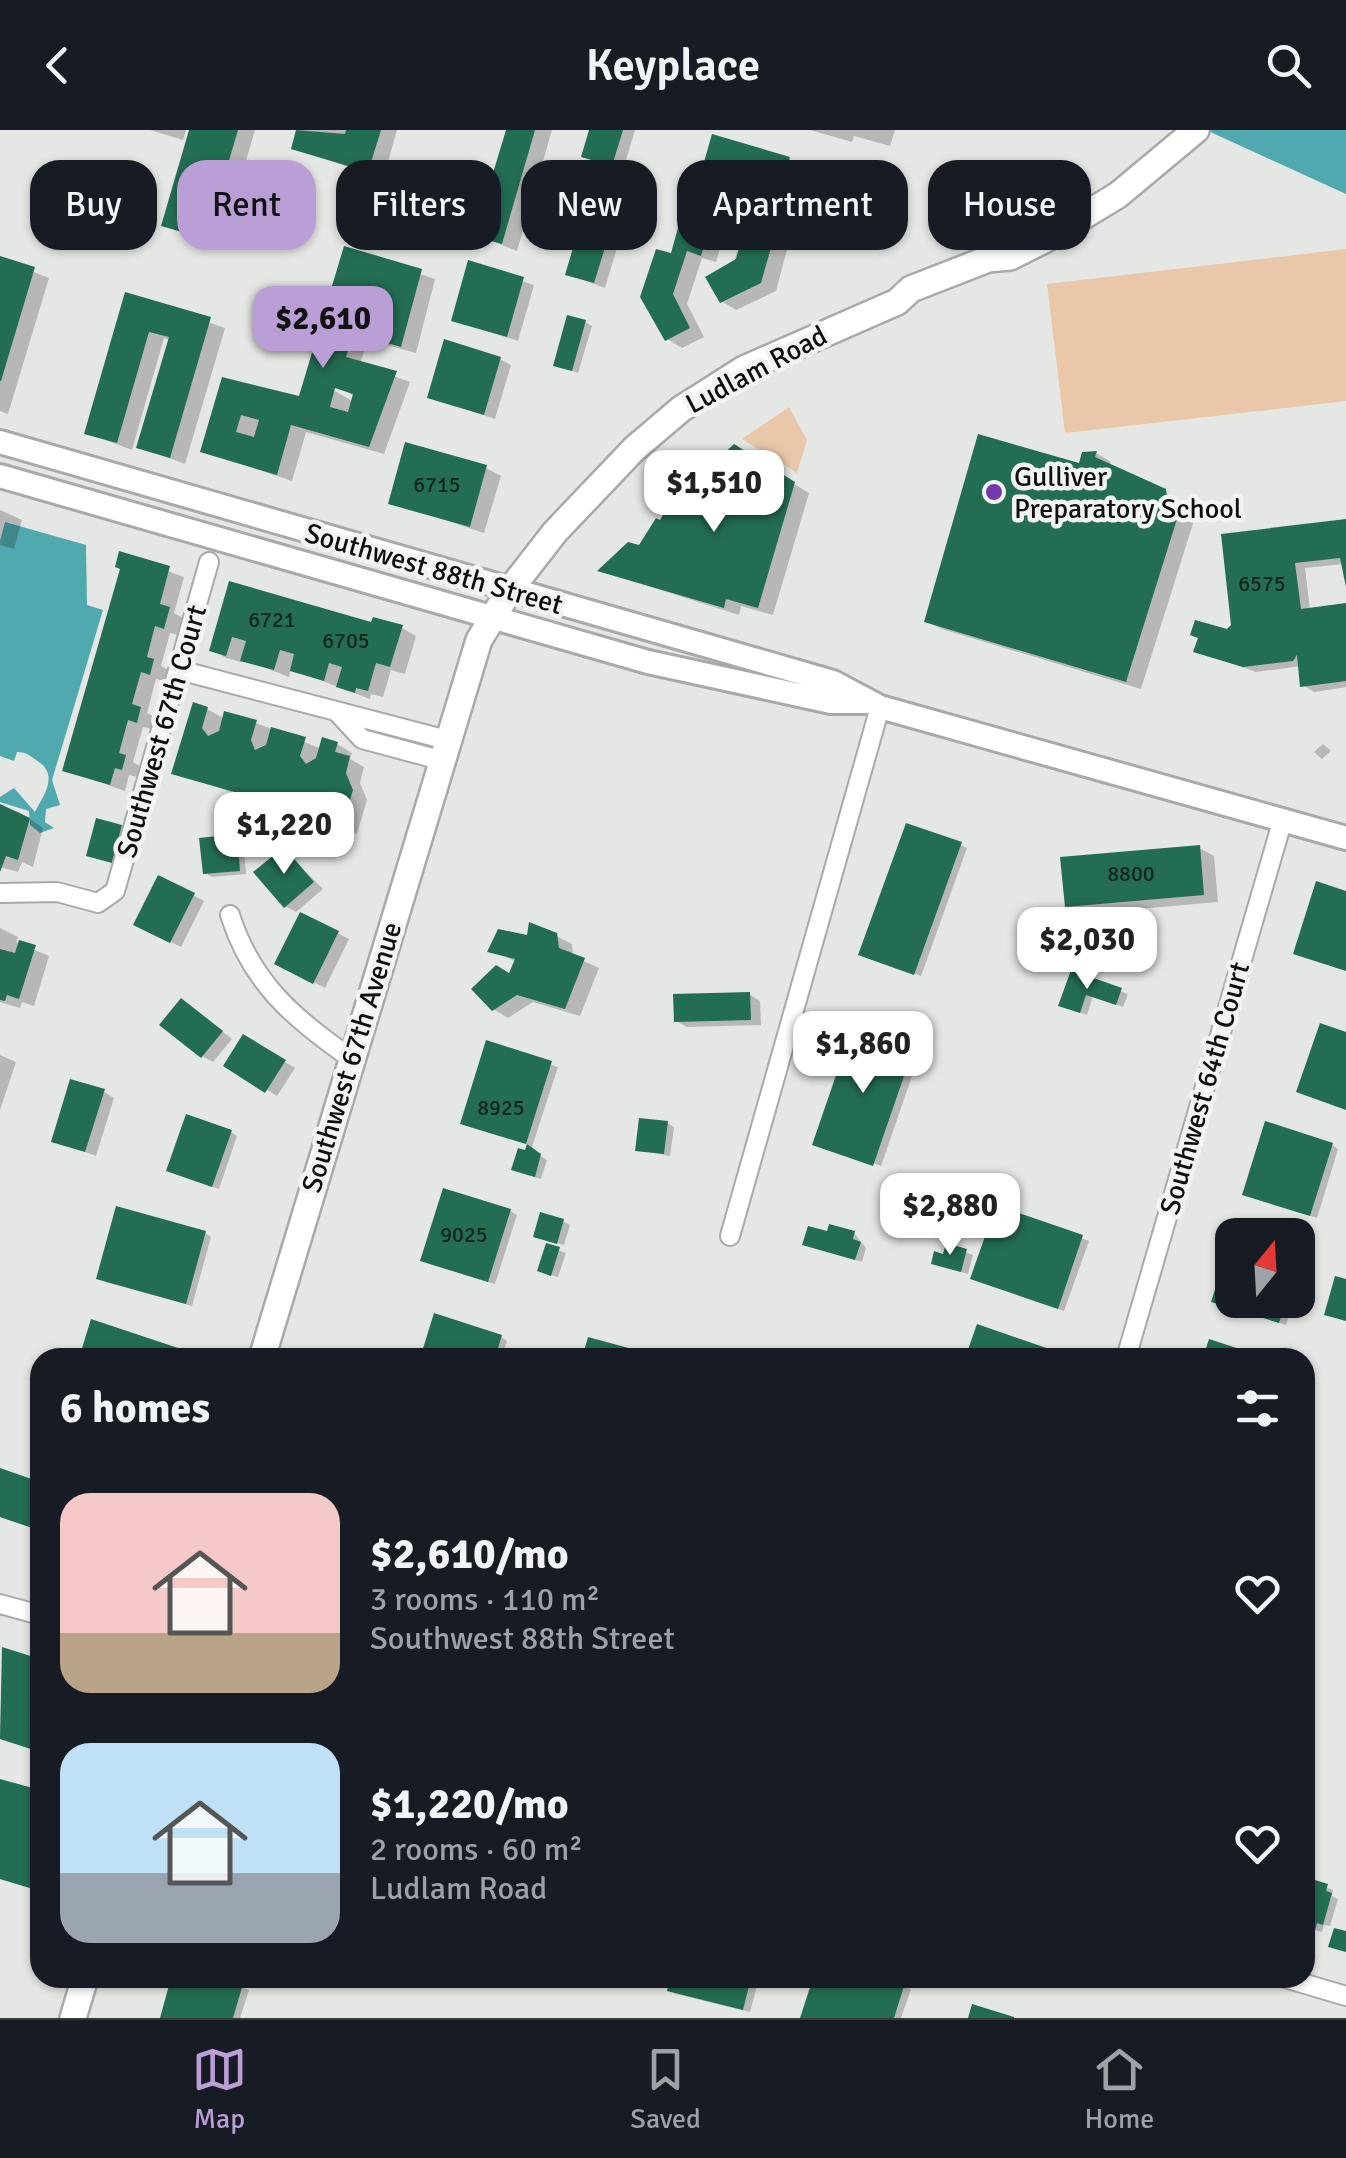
<!DOCTYPE html>
<html lang="en">
<head>
<meta charset="utf-8">
<style>
  :root { --surface:#171b24; --page:#242831; --text:#f1f3f6; --muted:#9ea1a6; --line:#363941; --accent:#b99fd6 }
  body { margin:0; font-family:Signika,sans-serif; background:var(--page); color:var(--text); height:100vh; display:flex; flex-direction:column; font-size:38px; white-space:nowrap }
  * { box-sizing:border-box; margin:0 }
  p { font-size:32px; color:var(--muted) }
  .icon { flex:none; width:55px; height:55px; fill:none; stroke:currentColor; stroke-width:2; stroke-linecap:round; stroke-linejoin:round }
  .map { position:relative; flex:1; overflow:hidden }
  .panel { position:absolute; left:30px; top:1218px; width:1285px; height:640px; display:flex; flex-direction:column; background:var(--surface); border-radius:30px; box-shadow:0 2px 8px #0004 }
  .panel>* { flex:none }
  .banner { position:absolute; left:30px; top:30px; width:1288px; height:90px; display:flex; gap:20px }
  .needle { width:65px; rotate:18deg }
  .tools { position:absolute; left:1215px; top:1088px; display:grid; gap:20px }
  .tools a { display:grid; place-items:center; width:100px; height:100px; border-radius:20px; background:var(--surface); box-shadow:0 2px 8px #0004; font-size:50px }
  .price { position:absolute; translate:-50% -85px; padding:0 22px; border-radius:20px; background:#fff; color:#222; font-size:32px; line-height:65px; filter:drop-shadow(0 2px 5px #0008) }
  .price::after { content:''; position:absolute; left:50%; top:60px; width:30px; height:22px; margin-left:-15px; background:inherit; clip-path:polygon(0 0,100% 0,50% 100%) }
  .price.selected { background:var(--accent); color:#111 }
  ul { padding:0; list-style:none }
  li { display:flex; align-items:center; gap:30px; height:250px; padding:0 30px }
  li span { display:grid; place-items:center; flex:none; width:280px; height:200px; border-radius:30px; color:#555 }
  li>.icon { margin-inline-start:auto }
  span .icon { width:120px; height:120px; fill:#fffc; stroke-width:1 }
  li b { font-size:42px }
  h2 { display:flex; justify-content:space-between; align-items:center; height:120px; padding:0 30px; font-size:42px }
  .tag { padding:0 35px; border-radius:30px; background:var(--surface); box-shadow:0 2px 8px #0004; font-size:35px; line-height:90px }
  .tag.selected { background:var(--accent); color:#111 }
  header { display:flex; justify-content:space-between; align-items:center; height:130px; padding:0 30px; background:var(--surface); font-size:45px; font-weight:600 }
  .dock { display:flex; justify-content:space-around; align-items:center; height:140px; border-top:2px solid var(--line); background:var(--surface); font-size:28px; color:var(--muted) }
  .dock a { display:grid; justify-items:center; gap:5px }
  .dock .selected { color:var(--accent) }
  .map>svg:first-child { display:block }
  .green { fill:#ebc7aa }
  .water { fill:#50a9ae }
  .shadow { fill:#0003; fill-rule:evenodd }
  .building { fill:#236d52; fill-rule:evenodd }
  .lines { fill:none; stroke-linecap:round; stroke-linejoin:round }
  .minor-casing { stroke:#a8aaa7; stroke-width:22 }
  .tertiary-casing { stroke:#a8aaa7; stroke-width:28 }
  .secondary-casing { stroke:#a8aaa7; stroke-width:30 }
  .minor { stroke:#fff; stroke-width:18 }
  .tertiary { stroke:#fff; stroke-width:22 }
  .secondary { stroke:#fff; stroke-width:25 }
  .poi-dot { fill:#7439af; stroke:#f2f4f1; stroke-width:4 }
  .labels { text-anchor:middle; stroke-width:9; stroke-linejoin:round; paint-order:stroke }
  .number-label { font-size:22px; fill:#12261e }
  .street-label { font-size:28px; fill:#0d0e0d; stroke:#f2f4f1 }
  .poi-label { font-size:28px; fill:#0d0e0d; stroke:#f2f4f1; text-anchor:start }
</style>
</head>
<body>
<header><svg class="icon" aria-label="back" viewBox="0 0 24 24"><path d="M15 5l-7 7 7 7"/></svg>Keyplace<svg class="icon" aria-label="search" viewBox="0 0 24 24"><circle cx="10" cy="10" r="6"/><path d="M15 15l6 6"/></svg></header>
<div class="map">
<svg width="1346" height="1888" viewBox="0 0 1346 1888">
  <rect width="100%" height="100%" fill="#e5e7e4"/>
  <g class="green">
    <polygon points="1346,119 1346,271 1065,303 1047,154"/>
    <polygon points="789,277 807,310 797,343 742,309"/>
  </g>
  <g class="water">
    <polygon points="1206,0 1346,0 1346,64"/>
    <path d="M5,392L86,415L87,475L103,480L52,650L60,675L46,679L45,692L54,698L40,703L30,695L29,681L0,672V667L14,658L35,682C43,666 59,646 39,632C30,626 27,622 17,622L14,631L0,626V411Z"/>
  </g>
  <g class="shadow">
    <polygon points="150,0 186,0 183,10"/>
    <polygon points="192,0 255,0 221,116 164,95"/>
    <polygon points="299,0 397,0 383,49 294,18"/>
    <polygon points="508,0 552,0 517,121 477,105"/>
    <polygon points="592,0 635,0 623,40 584,26"/>
    <polygon points="810,0 895,0 890,16 854,6 852,12"/>
    <polygon points="789,29 804,38 793,72 799,75 776,161 736,180 721,171 760,53 742,47 716,132 702,128 687,174 704,207 682,218 667,209 672,126 697,40"/>
    <polygon points="423,52 430,56 412,117 396,113 390,109"/>
    <polygon points="614,85 625,91 605,158 568,144"/>
    <path d="M346,119L435,149L416,223L368,210L360,234L410,252L384,324L306,302L292,351L203,321L224,250L300,269ZM326,250L354,266V272L323,254Z"/>
    <polygon points="0,129 49,148 8,284 0,281"/>
    <polygon points="470,134 534,155 518,211 453,190"/>
    <polygon points="127,165 225,198 185,334 139,317 170,210 164,208 132,320 87,303"/>
    <polygon points="585,192 592,196 578,243 556,235"/>
    <polygon points="500,229 511,235 495,289 430,267"/>
    <polygon points="734,318 809,363 773,485 741,476 739,485 601,441 640,418"/>
    <polygon points="1096,323 1111,332 1109,336 1165,362 1196,384 1141,559 942,499 927,491 1081,336 1084,324"/>
    <polygon points="486,338 501,346 484,403 391,372"/>
    <polygon points="0,380 22,390 14,419 0,415"/>
    <polygon points="1346,392 1346,456 1343,434 1305,438 1310,480 1346,476 1346,557 1314,562 1303,555 1301,536 1256,542 1196,521 1234,496 1223,406"/>
    <polygon points="121,424 184,447 174,483 183,488 179,505 170,503 161,536 168,540 165,551 156,549 147,583 155,587 152,599 143,597 133,632 140,636 137,647 129,645 125,661 65,640 122,438"/>
    <polygon points="231,454 373,495 402,498 416,506 405,544 391,540 383,567 371,564 370,569 291,539 289,547 242,529 241,532 226,528 212,520"/>
    <polygon points="207,579 225,589 256,593 322,619 337,614 352,623 350,629 364,637 360,653 367,670 357,704 174,643"/>
    <polygon points="1323,614 1331,621 1322,629 1314,622"/>
    <polygon points="0,678 19,682 43,698 33,737 22,732 18,742 0,737"/>
    <polygon points="121,697 128,701 119,735 96,728"/>
    <polygon points="236,707 243,711 246,744 212,747 205,743"/>
    <polygon points="960,715 967,718 921,846 868,827"/>
    <polygon points="1199,718 1214,726 1218,772 1082,784 1067,776"/>
    <polygon points="284,720 323,759 296,782 285,776"/>
    <polygon points="193,765 204,771 181,817 147,800"/>
    <polygon points="302,785 349,809 325,858 288,839"/>
    <polygon points="0,798 18,807 16,812 49,826 34,876 22,872 20,878 0,872"/>
    <polygon points="1099,800 1132,813 1124,837 1078,823 1095,810"/>
    <polygon points="556,806 572,814 573,826 599,838 580,886 533,872 508,888 493,879 517,832 491,821 529,808"/>
    <polygon points="1072,843 1128,864 1123,877 1093,866 1087,885 1068,878"/>
    <polygon points="750,865 760,871 761,895 687,897 676,891"/>
    <polygon points="192,878 232,909 213,932 202,926"/>
    <polygon points="244,907 295,938 277,966 227,935"/>
    <polygon points="488,914 558,937 531,1020 547,1030 541,1049 520,1043 529,1015 469,996"/>
    <polygon points="913,919 920,923 881,1036 819,1014"/>
    <polygon points="0,925 16,932 0,980"/>
    <polygon points="104,962 114,968 96,1026 54,1010"/>
    <polygon points="667,993 674,997 670,1026 638,1020"/>
    <polygon points="231,1002 237,1006 219,1059 175,1043"/>
    <polygon points="1332,1015 1338,1019 1317,1088 1251,1067"/>
    <polygon points="997,1078 1089,1111 1064,1181 980,1152"/>
    <polygon points="510,1081 517,1085 495,1154 430,1134"/>
    <polygon points="563,1091 570,1095 564,1115 542,1109"/>
    <polygon points="205,1103 211,1107 192,1176 105,1152"/>
    <polygon points="854,1103 866,1118 862,1132 812,1117"/>
    <polygon points="1232,1112 1232,1170 1294,1170 1286,1195 1214,1170"/>
    <polygon points="548,1116 566,1123 558,1147 547,1144"/>
    <polygon points="948,1116 973,1125 968,1144 940,1136"/>
    <polygon points="1298,1121 1307,1126 1298,1158"/>
    <polygon points="501,1207 507,1211 502,1228 423,1228"/>
    <polygon points="0,1341 40,1355 40,1400 0,1387"/>
    <polygon points="3,1520 40,1531 40,1621 0,1609"/>
    <polygon points="0,1651 40,1663 36,1760 0,1749"/>
    <polygon points="1305,1750 1333,1760 1332,1766 1338,1769 1330,1796 1324,1795 1322,1802 1305,1797"/>
    <polygon points="174,1848 213,1848 249,1860 240,1888 162,1888"/>
    <polygon points="673,1848 759,1848 750,1882 676,1864 670,1860"/>
    <polygon points="816,1848 880,1848 911,1859 901,1888 803,1888"/>
  </g>
  <g class="building">
    <polygon points="189,0 238,0 206,109 161,96"/>
    <polygon points="296,0 345,4 346,0 381,0 368,42 291,19"/>
    <polygon points="506,0 535,0 502,114 474,106"/>
    <polygon points="589,0 623,0 612,36 581,27"/>
    <polygon points="712,4 790,27 779,63 786,64 761,153 720,173 705,147 736,129 758,50 727,41 701,126 687,121 673,164 690,198 665,211 640,167 656,119 671,123 695,37 702,39"/>
    <polygon points="406,44 424,50 405,115 387,110"/>
    <polygon points="586,74 616,82 594,153 565,145"/>
    <path d="M344,116L422,139L401,217L353,203L346,227L397,241L369,317L291,295L277,345L200,322L222,247L299,266ZM365,156L383,162L377,180L359,174ZM335,258L353,264L348,282L330,277ZM241,285L259,290L254,307L236,302Z"/>
    <polygon points="0,126 35,137 1,251 0,251"/>
    <polygon points="468,130 524,147 507,207 451,191"/>
    <polygon points="125,162 211,187 170,328 136,318 169,207 149,202 117,313 84,304"/>
    <polygon points="567,185 586,190 572,241 553,236"/>
    <polygon points="444,209 501,227 484,285 427,268"/>
    <polygon points="978,304 1079,333 1082,322 1097,321 1095,327 1166,359 1167,368 1182,373 1126,552 924,492"/>
    <polygon points="405,312 487,335 470,397 388,374"/>
    <polygon points="734,314 795,352 758,478 726,469 724,478 597,441 628,412 639,415 656,388 660,390 667,378 671,381 678,368 682,371 705,341"/>
    <polygon points="1346,389 1346,457 1340,428 1295,433 1301,479 1346,473 1346,551 1300,557 1297,525 1293,531 1243,537 1193,522 1198,508 1190,505 1195,490 1227,499 1231,495 1221,404"/>
    <polygon points="119,421 170,436 160,474 170,477 164,499 155,496 147,527 154,529 150,545 141,542 132,574 141,577 137,593 128,590 119,623 126,625 122,640 115,638 110,655 62,641 120,439 115,437"/>
    <polygon points="229,451 371,492 373,487 403,495 390,537 376,533 368,561 356,558 355,563 336,557 342,537 329,533 324,551 290,541 294,524 280,520 274,540 240,531 246,511 232,507 226,526 209,521"/>
    <polygon points="193,572 208,577 202,598 208,606 219,601 224,581 257,590 251,610 255,620 266,615 271,597 306,607 300,626 306,634 316,628 322,607 338,612 335,622 350,626 346,643 353,660 342,697 312,690 313,684 171,644"/>
    <polygon points="0,674 30,688 18,730 6,726 0,742"/>
    <polygon points="96,688 122,695 112,733 86,726"/>
    <polygon points="906,693 962,712 914,845 858,825"/>
    <polygon points="237,704 240,741 203,744 199,708"/>
    <polygon points="1200,715 1204,765 1065,777 1060,727"/>
    <polygon points="284,717 314,752 284,778 253,742"/>
    <polygon points="158,745 195,763 170,813 133,795"/>
    <polygon points="1316,751 1346,761 1346,841 1293,824"/>
    <polygon points="300,782 339,801 313,854 274,834"/>
    <polygon points="529,792 557,803 559,818 585,828 565,879 517,865 492,881 471,859 496,835 509,843 515,829 487,822 498,799 527,805"/>
    <polygon points="1097,797 1126,807 1117,835 1075,824 1082,803 1094,807"/>
    <polygon points="19,810 36,815 19,869 7,865 5,871 0,870 0,819 15,823"/>
    <polygon points="1071,840 1122,858 1116,875 1086,865 1080,883 1058,876"/>
    <polygon points="750,862 751,890 674,892 673,864"/>
    <polygon points="181,868 223,901 201,928 159,895"/>
    <polygon points="1320,893 1346,902 1346,980 1296,962"/>
    <polygon points="853,896 914,917 873,1036 812,1015"/>
    <polygon points="243,904 286,930 265,963 223,936"/>
    <polygon points="486,910 552,931 526,1014 460,994"/>
    <polygon points="70,949 105,959 85,1022 51,1012"/>
    <polygon points="186,984 232,1000 212,1057 166,1041"/>
    <polygon points="639,988 668,991 664,1024 635,1021"/>
    <polygon points="1265,991 1333,1013 1310,1086 1242,1065"/>
    <polygon points="527,1014 541,1024 535,1047 511,1040 518,1018 525,1020"/>
    <polygon points="443,1058 511,1079 488,1152 420,1131"/>
    <polygon points="996,1075 1083,1105 1058,1179 970,1149"/>
    <polygon points="116,1076 206,1101 186,1174 96,1149"/>
    <polygon points="540,1082 564,1089 557,1114 533,1107"/>
    <polygon points="829,1094 855,1101 853,1109 861,1112 855,1130 802,1115 808,1096 827,1101"/>
    <polygon points="1232,1106 1232,1170 1286,1170 1279,1193 1211,1172"/>
    <polygon points="546,1113 560,1117 551,1146 537,1141"/>
    <polygon points="946,1113 967,1119 961,1142 931,1134 934,1121 943,1124"/>
    <polygon points="1335,1146 1346,1149 1346,1191 1324,1185"/>
    <polygon points="434,1183 502,1205 495,1228 420,1228"/>
    <polygon points="91,1189 181,1219 178,1228 79,1228"/>
    <polygon points="977,1194 1061,1223 1059,1228 965,1228"/>
    <polygon points="588,1207 658,1226 657,1228 582,1228"/>
    <polygon points="1209,1209 1264,1227 1264,1228 1203,1228"/>
    <polygon points="0,1338 40,1352 35,1399 0,1387"/>
    <polygon points="2,1517 40,1529 40,1622 0,1609"/>
    <polygon points="0,1649 40,1660 40,1722 30,1758 0,1749"/>
    <polygon points="1305,1747 1328,1754 1326,1761 1332,1763 1323,1795 1317,1793 1315,1800 1305,1797"/>
    <polygon points="1334,1798 1346,1801 1346,1822 1328,1817"/>
    <polygon points="171,1848 222,1848 243,1854 233,1888 160,1888"/>
    <polygon points="670,1848 751,1848 743,1880 667,1861"/>
    <polygon points="813,1848 888,1848 905,1853 894,1888 800,1888"/>
    <polygon points="972,1874 1014,1887 1014,1888 968,1888"/>
  </g>
  <g class="lines">
    <defs>
      <g id="minor">
        <polyline points="179,540 447,610"/>
        <polyline points="338,583 362,609 440,630"/>
        <polyline points="0,763 57,762 98,773 115,761 209,432"/>
        <path d="M230,785C252,854 293,887 350,928"/>
        <polyline points="730,1106 880,577"/>
        <polyline points="1126,1228 1283,689"/>
        <polyline points="0,1474 40,1485"/>
        <polyline points="1285,1848 1346,1866"/>
      </g>
      <g id="tertiary">
        <polyline points="0,312 833,552 880,577 1346,708"/>
        <polyline points="0,346 648,532 831,572 864,572"/>
      </g>
      <g id="secondary">
        <polyline points="262,1228 479,510 509,461 555,402 634,319 681,279 744,239 897,172 911,159 988,129 1010,127 1044,110 1118,65 1196,0"/>
        <polyline points="73,1888 85,1848"/>
      </g>
    </defs>
    <use href="#minor" class="minor-casing"/>
    <use href="#tertiary" class="tertiary-casing"/>
    <use href="#secondary" class="secondary-casing"/>
    <use href="#minor" class="minor"/>
    <use href="#tertiary" class="tertiary"/>
    <use href="#secondary" class="secondary"/>
  </g>
  <circle class="poi-dot" cx="994" cy="362" r="10"/>
  <g class="labels">
    <g class="number-label">
      <text x="437" y="362">6715</text>
      <text x="1262" y="461">6575</text>
      <text x="272" y="497">6721</text>
      <text x="346" y="518">6705</text>
      <text x="1131" y="751">8800</text>
      <text x="501" y="985">8925</text>
      <text x="464" y="1112">9025</text>
    </g>
    <g class="street-label">
      <text transform="translate(756 239) rotate(-28)" y="10">Ludlam Road</text>
      <text transform="translate(434 438) rotate(16)" y="10">Southwest 88th Street</text>
      <text transform="translate(161 601) rotate(-74)" y="10">Southwest 67th Court</text>
      <text transform="translate(351 927) rotate(-73)" y="10">Southwest 67th Avenue</text>
      <text transform="translate(1204 958) rotate(-74)" y="10">Southwest 64th Court</text>
    </g>
    <g class="poi-label">
      <text x="1014" y="356">Gulliver<tspan x="1014" dy="32">Preparatory School</tspan></text>
    </g>
  </g>
</svg>
<div class="tools">
<a><svg class="needle" viewBox="-14 -14 28 28"><path d="M0-13l5 13h-10z" fill="#e53935"/><path d="M0 13l5-13h-10z" fill="#9ea1a6"/></svg></a>
</div>
<b class="price selected" style="left:323px;top:241px">$2,610</b>
<b class="price" style="left:714px;top:405px">$1,510</b>
<b class="price" style="left:284px;top:747px">$1,220</b>
<b class="price" style="left:1087px;top:862px">$2,030</b>
<b class="price" style="left:863px;top:966px">$1,860</b>
<b class="price" style="left:950px;top:1128px">$2,880</b>
<div class="banner">
<a class="tag">Buy</a>
<a class="tag selected">Rent</a>
<a class="tag">Filters</a>
<a class="tag">New</a>
<a class="tag">Apartment</a>
<a class="tag">House</a>
</div>
<section class="panel">
<h2>6 homes<svg class="icon" aria-label="filters" viewBox="0 0 24 24"><path d="M4 7h16M4 17h16"/><circle cx="9" cy="7" r="2"/><circle cx="15" cy="17" r="2"/></svg></h2>
<ul>
<li><span style="background:linear-gradient(#f6c9c9 70%,#b9a48a 0)"><svg class="icon" aria-label="home" viewBox="0 0 24 24"><path d="M3 11l9-7 9 7M6 9v11h12V9"/></svg></span><div><b>$2,610/mo</b><p>3 rooms · 110 m²</p><p>Southwest 88th Street</p></div><svg class="icon" aria-label="heart" viewBox="0 0 24 24"><path d="M12 20l-8-8c-3-5 5-10 8-4 3-6 11-1 8 4z"/></svg></li>
<li><span style="background:linear-gradient(#bfe0f5 65%,#9aa5b1 0)"><svg class="icon" aria-label="home" viewBox="0 0 24 24"><path d="M3 11l9-7 9 7M6 9v11h12V9"/></svg></span><div><b>$1,220/mo</b><p>2 rooms · 60 m²</p><p>Ludlam Road</p></div><svg class="icon" aria-label="heart" viewBox="0 0 24 24"><path d="M12 20l-8-8c-3-5 5-10 8-4 3-6 11-1 8 4z"/></svg></li>
</ul>
</section>
</div>
<nav class="dock">
<a class="selected"><svg class="icon" aria-label="map" viewBox="0 0 24 24"><path d="M3 6l6-2 6 2 6-2v14l-6 2-6-2-6 2zM9 4v14M15 6v14"/></svg>Map</a>
<a><svg class="icon" aria-label="saved" viewBox="0 0 24 24"><path d="M7 4h10v16l-5-4-5 4z"/></svg>Saved</a>
<a><svg class="icon" aria-label="home" viewBox="0 0 24 24"><path d="M3 11l9-7 9 7M6 9v11h12V9"/></svg>Home</a>
</nav>
</body>
</html>
